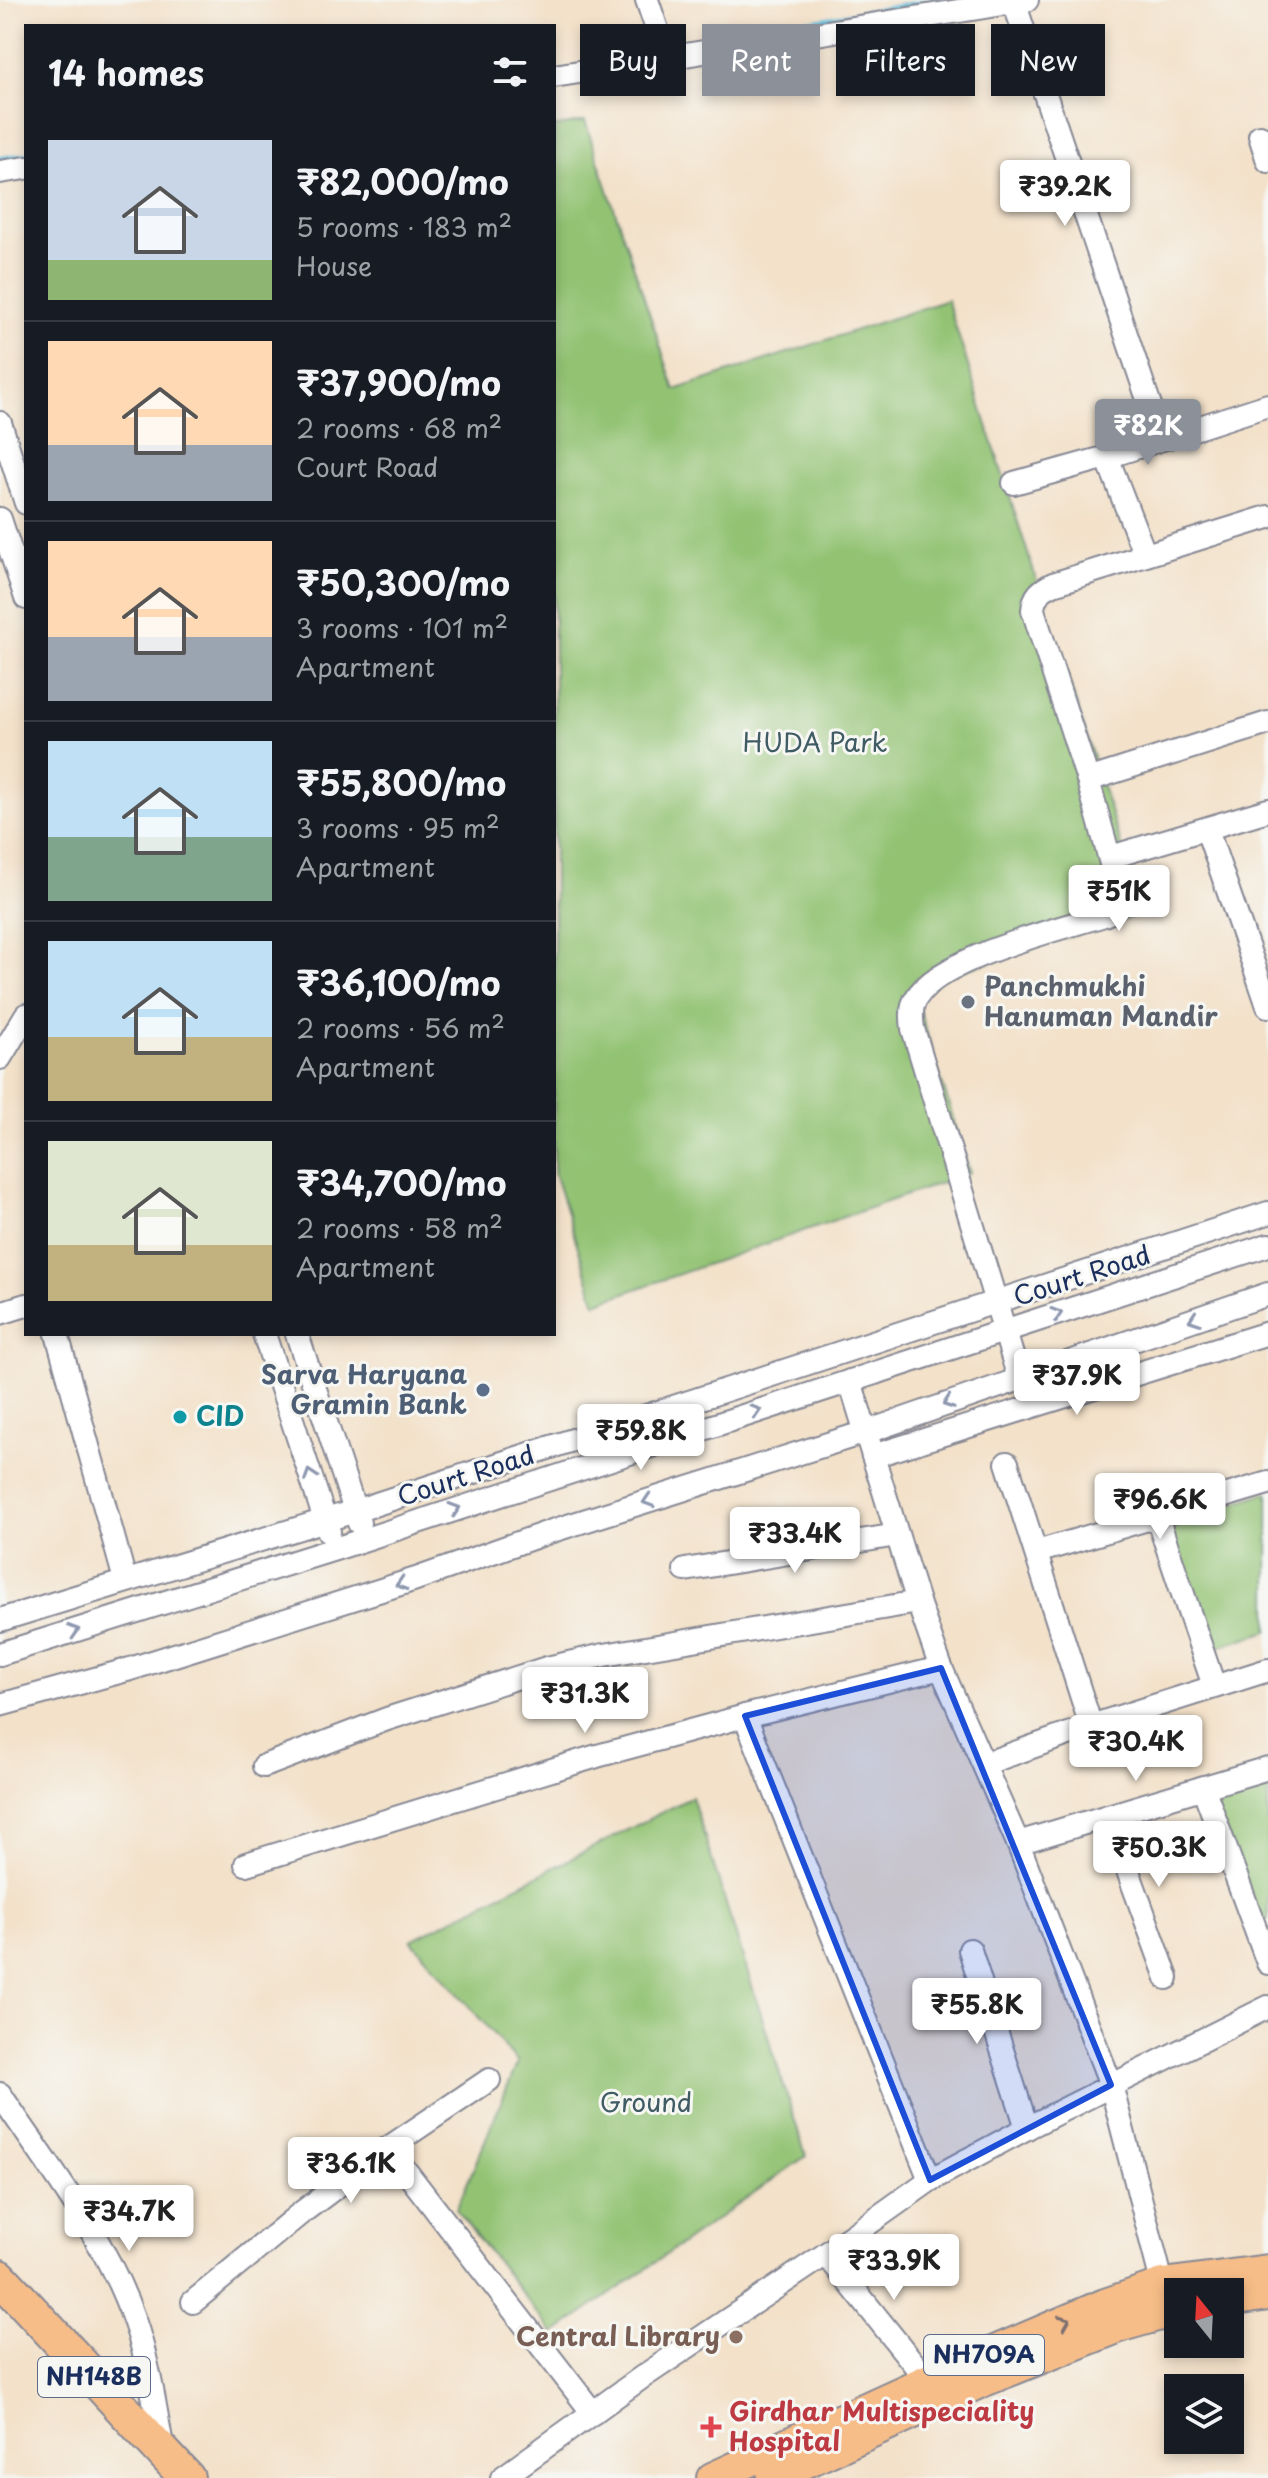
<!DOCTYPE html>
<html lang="en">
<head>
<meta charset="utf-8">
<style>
  :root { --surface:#171b24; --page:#242831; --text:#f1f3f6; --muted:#9ea1a6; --line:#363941; --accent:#8c9099 }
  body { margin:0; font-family:"Playpen Sans",sans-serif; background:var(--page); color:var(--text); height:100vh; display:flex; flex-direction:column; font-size:30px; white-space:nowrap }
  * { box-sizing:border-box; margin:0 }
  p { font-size:26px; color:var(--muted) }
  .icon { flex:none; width:44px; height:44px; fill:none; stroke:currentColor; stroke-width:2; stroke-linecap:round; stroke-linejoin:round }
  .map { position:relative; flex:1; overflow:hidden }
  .panel { position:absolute; left:24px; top:24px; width:532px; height:1312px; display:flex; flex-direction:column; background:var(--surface); border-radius:0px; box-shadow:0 4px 12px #0003 }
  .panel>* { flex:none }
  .banner { position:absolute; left:580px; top:24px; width:568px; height:72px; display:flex; gap:16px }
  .needle { width:52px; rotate:342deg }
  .buttons { position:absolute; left:1164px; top:2278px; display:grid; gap:16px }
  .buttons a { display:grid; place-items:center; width:80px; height:80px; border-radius:0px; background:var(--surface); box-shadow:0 4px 12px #0003; font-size:40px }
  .price { position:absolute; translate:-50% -68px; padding:0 18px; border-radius:8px; background:#fff; color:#222; font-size:26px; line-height:52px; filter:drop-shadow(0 2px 4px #0008) }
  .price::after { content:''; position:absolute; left:50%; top:48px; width:24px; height:18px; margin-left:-12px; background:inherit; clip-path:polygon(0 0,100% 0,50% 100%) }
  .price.current { background:var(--accent); color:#fff }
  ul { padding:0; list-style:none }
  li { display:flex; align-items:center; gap:24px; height:200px; padding:0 24px }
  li+li { border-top:2px solid var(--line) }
  li span { display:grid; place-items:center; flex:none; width:224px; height:160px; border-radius:0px; color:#555 }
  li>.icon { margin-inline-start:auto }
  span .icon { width:96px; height:96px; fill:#fffc; stroke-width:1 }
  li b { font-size:34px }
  h2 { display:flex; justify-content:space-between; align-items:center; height:96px; padding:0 24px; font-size:34px }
  .tag { padding:0 28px; border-radius:0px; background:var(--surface); box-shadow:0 4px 12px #0003; font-size:28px; line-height:72px }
  .tag.current { background:var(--accent); color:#fff }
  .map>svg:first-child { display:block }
  .green { fill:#92c272; stroke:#567868; stroke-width:2 }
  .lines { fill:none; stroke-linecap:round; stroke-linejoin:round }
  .stream { stroke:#58b8d7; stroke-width:6 }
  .minor-casing { stroke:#878894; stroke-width:26 }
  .major-casing { stroke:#878894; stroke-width:34 }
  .highway-casing { stroke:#878894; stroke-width:38 }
  .minor { stroke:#fff; stroke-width:22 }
  .major { stroke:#f7bd88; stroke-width:30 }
  .highway { stroke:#f7bd88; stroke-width:34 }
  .oneway { stroke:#8d97ae }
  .oneway2 { stroke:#7e6f71 }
  .marked { fill:#1d4ed8; fill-opacity:0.2; stroke:#1d4ed8; stroke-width:6; stroke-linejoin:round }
  .worship-dot { fill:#6b7280; stroke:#f6f6f2; stroke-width:3 }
  .service-dot { fill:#5c6f8a; stroke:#f6f6f2; stroke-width:3 }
  .culture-dot { fill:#0f9aa8; stroke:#f6f6f2; stroke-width:3 }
  .education-dot { fill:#8d6e63; stroke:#f6f6f2; stroke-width:3 }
  .health-dot { fill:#e0444e; stroke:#f6f6f2; stroke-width:3 }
  .labels { text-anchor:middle; stroke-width:6; stroke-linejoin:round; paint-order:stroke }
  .shield { fill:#f6f6f2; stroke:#5d6b8a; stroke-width:2 }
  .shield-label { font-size:24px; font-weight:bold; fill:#1b2f5e }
  .park-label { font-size:26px; fill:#3f5b64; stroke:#f6f6f2 }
  .worship-label { font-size:26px; font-weight:bold; fill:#5b616d; stroke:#f6f6f2; text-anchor:start }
  .street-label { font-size:26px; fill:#1b2f5e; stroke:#f6f6f2 }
  .service-label { font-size:26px; font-weight:bold; fill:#4e5e75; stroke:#f6f6f2; text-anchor:end }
  .culture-label { font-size:26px; font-weight:bold; fill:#0d838f; stroke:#f6f6f2; text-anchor:start }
  .education-label { font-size:26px; font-weight:bold; fill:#785e54; stroke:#f6f6f2; text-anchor:end }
  .health-label { font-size:26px; font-weight:bold; fill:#be3a42; stroke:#f6f6f2; text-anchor:start }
</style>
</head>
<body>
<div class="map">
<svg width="1268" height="2478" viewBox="0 0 1268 2478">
  <rect width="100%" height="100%" fill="#f6f6f2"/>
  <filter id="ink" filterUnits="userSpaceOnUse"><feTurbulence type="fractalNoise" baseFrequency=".0125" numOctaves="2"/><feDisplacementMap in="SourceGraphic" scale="16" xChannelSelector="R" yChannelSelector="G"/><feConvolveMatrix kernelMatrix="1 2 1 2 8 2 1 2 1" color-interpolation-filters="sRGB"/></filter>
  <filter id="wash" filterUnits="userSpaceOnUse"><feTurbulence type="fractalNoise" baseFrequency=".006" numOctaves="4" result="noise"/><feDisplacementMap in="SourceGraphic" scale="32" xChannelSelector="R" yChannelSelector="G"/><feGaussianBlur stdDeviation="1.8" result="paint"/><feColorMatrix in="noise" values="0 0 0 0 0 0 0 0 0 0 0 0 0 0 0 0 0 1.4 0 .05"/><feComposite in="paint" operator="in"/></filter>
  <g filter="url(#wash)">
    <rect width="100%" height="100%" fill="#f3e1c9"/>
    <g class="green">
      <polygon points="585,121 675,390 947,300 1143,914 912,986 970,1173 596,1303 554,1173 554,127"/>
      <polygon points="1268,1492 1268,1631 1211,1649 1168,1524"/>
      <polygon points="1268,1772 1268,1920 1256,1924 1208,1790"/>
      <polygon points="692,1797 806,2156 554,2334 456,2210 518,2062 411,1940"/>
    </g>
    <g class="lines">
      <g class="stream">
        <polyline points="668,46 939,0"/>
        <polyline points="0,159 26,155"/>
      </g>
    </g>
  </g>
  <g filter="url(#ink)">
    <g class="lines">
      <defs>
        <g id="minor">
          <polyline points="647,0 666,56"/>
          <polyline points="1014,2 1161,438"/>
          <polyline points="554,76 1027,0"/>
          <polyline points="1260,136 1268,161"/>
          <polyline points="0,172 26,168"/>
          <polyline points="0,423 26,503"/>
          <polyline points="1107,457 1145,555"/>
          <polyline points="1014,483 1107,457 1268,405"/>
          <polyline points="0,519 26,598"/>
          <polyline points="1088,780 1268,723"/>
          <polyline points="1207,830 1268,1006"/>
          <polyline points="1111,857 1268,810"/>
          <polyline points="0,1058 26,1015"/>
          <polyline points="0,1313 26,1305"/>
          <polyline points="57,1334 125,1580"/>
          <polyline points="264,1334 329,1532"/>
          <polyline points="297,1334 359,1523"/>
          <path d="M1019,1378L913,1029C912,1022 911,1013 913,1005C927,960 1061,929 1104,915L1111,912L1121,900L1088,780L1033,610C1034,595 1041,590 1053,584L1268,517"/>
          <polyline points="850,1381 918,1602 941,1668 1018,1843 1111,2085 1166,2298"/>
          <polyline points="873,1456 1268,1333"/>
          <polyline points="1007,1463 1091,1726"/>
          <polyline points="1157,1517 1214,1686"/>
          <polyline points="1037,1552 1268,1483"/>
          <polyline points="685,1570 897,1535"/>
          <polyline points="0,1620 355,1511 1268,1213"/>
          <polyline points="0,1654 335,1549 1268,1245"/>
          <polyline points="0,1705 127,1670 416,1579 552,1531 866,1432 1268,1294"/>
          <polyline points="745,1716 930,2180"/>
          <polyline points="984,1764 1091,1726 1268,1670"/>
          <polyline points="264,1766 387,1719 547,1668 604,1655 918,1602"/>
          <polyline points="1203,1787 1268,1963"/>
          <polyline points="1108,1816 1167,1978"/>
          <polyline points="1018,1843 1268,1768"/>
          <polyline points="246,1864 597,1756 745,1716 941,1668"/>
          <polyline points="970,1950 1027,2128"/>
          <path d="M0,2094C48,2166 105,2237 134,2320C149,2362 155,2408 163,2451"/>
          <polyline points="388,2148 593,2413"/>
          <polyline points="826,2254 927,2380"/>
          <polyline points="193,2302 301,2213 388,2148 489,2080"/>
          <polyline points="502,2478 641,2378 826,2254 930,2180 1027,2128 1268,2007"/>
        </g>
        <g id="major">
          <polyline points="1230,2301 1268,2295"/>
          <polyline points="712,2478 927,2380 1105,2304 1163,2284 1268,2270"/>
          <polyline points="772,2478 979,2383 1122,2326 1178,2310"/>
        </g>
        <polyline id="highway" points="0,2277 187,2478"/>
      </defs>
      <use href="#minor" class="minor-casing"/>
      <use href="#major" class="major-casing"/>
      <use href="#highway" class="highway-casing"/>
      <use href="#minor" class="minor"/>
      <use href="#major" class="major"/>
      <use href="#highway" class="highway"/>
    </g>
    <defs><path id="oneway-chevron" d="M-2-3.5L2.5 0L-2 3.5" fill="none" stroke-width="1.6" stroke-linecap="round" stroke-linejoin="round" transform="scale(2)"/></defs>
    <g class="oneway">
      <use href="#oneway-chevron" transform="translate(1057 1314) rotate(-18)"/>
      <use href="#oneway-chevron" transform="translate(1194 1319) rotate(161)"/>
      <use href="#oneway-chevron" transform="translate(948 1403) rotate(161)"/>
      <use href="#oneway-chevron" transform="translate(756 1411) rotate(-18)"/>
      <use href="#oneway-chevron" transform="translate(310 1475) rotate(-108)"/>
      <use href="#oneway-chevron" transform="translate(648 1501) rotate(162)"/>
      <use href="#oneway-chevron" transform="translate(455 1509) rotate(-18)"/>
      <use href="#oneway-chevron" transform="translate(401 1584) rotate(163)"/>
      <use href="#oneway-chevron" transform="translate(74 1631) rotate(-17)"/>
    </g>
    <use class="oneway2" href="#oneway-chevron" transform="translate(1065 2321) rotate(-23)"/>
  </g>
  <path class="marked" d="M941,1668L1111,2085L930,2180L745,1716Z"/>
  <circle class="worship-dot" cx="968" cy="1002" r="8"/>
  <circle class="service-dot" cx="483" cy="1390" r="8"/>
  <circle class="culture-dot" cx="180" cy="1417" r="8"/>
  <circle class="education-dot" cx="736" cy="2337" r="8"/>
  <path class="health-dot" d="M707 2415h8v8h8v8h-8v8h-8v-8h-8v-8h8z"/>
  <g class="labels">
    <g class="shield">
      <rect x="924" y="2335" width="120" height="40" rx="6"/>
      <rect x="38" y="2357" width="112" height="40" rx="6"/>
    </g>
    <g class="shield-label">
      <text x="984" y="2363">NH709A</text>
      <text x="94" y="2385">NH148B</text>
    </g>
    <g class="park-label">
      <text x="815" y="752">HUDA Park</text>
      <text x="646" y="2112">Ground</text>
    </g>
    <g class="worship-label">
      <text x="984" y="996">Panchmukhi<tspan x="984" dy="30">Hanuman Mandir</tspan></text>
    </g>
    <g class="street-label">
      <text transform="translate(1082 1276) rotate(-18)" y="9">Court Road</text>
      <text transform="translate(466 1476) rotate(-18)" y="9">Court Road</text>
    </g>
    <g class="service-label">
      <text x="467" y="1384">Sarva Haryana<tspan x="467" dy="30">Gramin Bank</tspan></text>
    </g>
    <g class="culture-label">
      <text x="196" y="1426">CID</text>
    </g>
    <g class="education-label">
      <text x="720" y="2346">Central Library</text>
    </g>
    <g class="health-label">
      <text x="729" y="2421">Girdhar Multispeciality<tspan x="729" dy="30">Hospital</tspan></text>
    </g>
  </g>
</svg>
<div class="buttons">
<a><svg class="needle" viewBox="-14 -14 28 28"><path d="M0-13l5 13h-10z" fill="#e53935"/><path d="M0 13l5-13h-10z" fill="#9ea1a6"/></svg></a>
<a><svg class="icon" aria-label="layers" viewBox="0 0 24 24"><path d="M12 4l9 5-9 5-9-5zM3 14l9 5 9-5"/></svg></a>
</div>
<b class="price" style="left:1065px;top:228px">₹39.2K</b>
<b class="price current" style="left:1148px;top:467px">₹82K</b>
<b class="price" style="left:1119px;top:933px">₹51K</b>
<b class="price" style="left:1077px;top:1417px">₹37.9K</b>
<b class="price" style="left:641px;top:1472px">₹59.8K</b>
<b class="price" style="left:1160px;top:1541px">₹96.6K</b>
<b class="price" style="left:795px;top:1575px">₹33.4K</b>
<b class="price" style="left:585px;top:1735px">₹31.3K</b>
<b class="price" style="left:1136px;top:1783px">₹30.4K</b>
<b class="price" style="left:1159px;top:1889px">₹50.3K</b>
<b class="price" style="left:977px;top:2046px">₹55.8K</b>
<b class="price" style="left:351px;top:2205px">₹36.1K</b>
<b class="price" style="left:129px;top:2253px">₹34.7K</b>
<b class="price" style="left:894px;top:2302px">₹33.9K</b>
<div class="banner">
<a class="tag">Buy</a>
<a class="tag current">Rent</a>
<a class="tag">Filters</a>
<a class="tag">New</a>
</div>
<section class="panel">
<h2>14 homes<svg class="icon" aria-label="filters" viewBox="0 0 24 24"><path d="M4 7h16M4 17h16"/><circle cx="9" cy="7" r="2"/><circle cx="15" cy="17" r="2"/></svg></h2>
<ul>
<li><span style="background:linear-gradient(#c9d6e8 75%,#8fb573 0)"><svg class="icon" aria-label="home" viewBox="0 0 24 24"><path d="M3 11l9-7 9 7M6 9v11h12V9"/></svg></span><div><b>₹82,000/mo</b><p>5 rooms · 183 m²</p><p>House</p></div></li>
<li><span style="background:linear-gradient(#ffd9b3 65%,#9aa5b1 0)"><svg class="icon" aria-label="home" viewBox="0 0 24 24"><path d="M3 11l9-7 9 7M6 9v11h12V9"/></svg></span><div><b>₹37,900/mo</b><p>2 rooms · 68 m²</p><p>Court Road</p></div></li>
<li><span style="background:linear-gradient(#ffd9b3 60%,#9aa5b1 0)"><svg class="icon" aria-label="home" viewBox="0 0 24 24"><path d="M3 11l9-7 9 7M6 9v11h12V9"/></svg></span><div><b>₹50,300/mo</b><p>3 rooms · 101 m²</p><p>Apartment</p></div></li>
<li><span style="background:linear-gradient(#bfe0f5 60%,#7fa58c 0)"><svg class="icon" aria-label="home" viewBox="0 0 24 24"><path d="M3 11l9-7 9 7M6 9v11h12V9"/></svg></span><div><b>₹55,800/mo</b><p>3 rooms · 95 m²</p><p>Apartment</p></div></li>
<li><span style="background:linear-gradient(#bfe0f5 60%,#c2b280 0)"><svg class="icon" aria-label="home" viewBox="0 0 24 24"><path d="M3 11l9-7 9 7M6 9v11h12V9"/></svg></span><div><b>₹36,100/mo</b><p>2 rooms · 56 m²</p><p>Apartment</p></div></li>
<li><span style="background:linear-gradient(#dfe7d0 65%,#c2b280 0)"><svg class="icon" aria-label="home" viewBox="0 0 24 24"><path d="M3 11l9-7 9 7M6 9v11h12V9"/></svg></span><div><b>₹34,700/mo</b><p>2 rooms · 58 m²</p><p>Apartment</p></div></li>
</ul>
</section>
</div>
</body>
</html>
